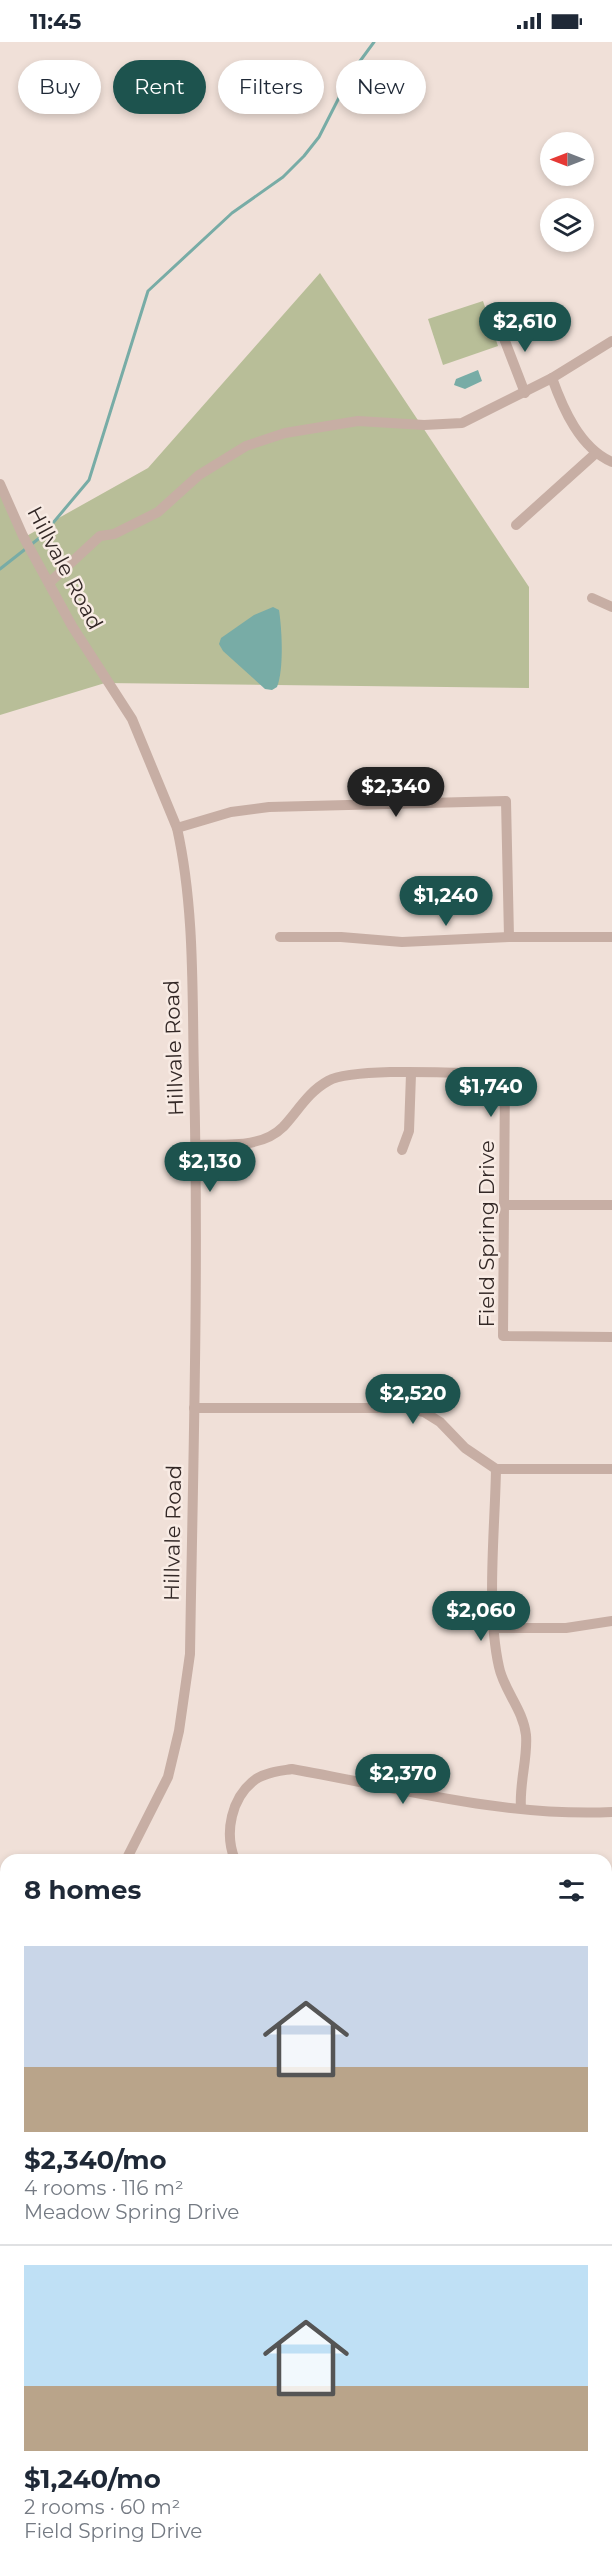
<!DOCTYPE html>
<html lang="en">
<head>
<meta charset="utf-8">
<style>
  :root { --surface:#fff; --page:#f2f2f3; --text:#1f2937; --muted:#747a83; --line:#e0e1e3; --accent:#1d534e }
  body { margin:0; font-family:Montserrat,sans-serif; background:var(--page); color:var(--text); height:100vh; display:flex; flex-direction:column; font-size:22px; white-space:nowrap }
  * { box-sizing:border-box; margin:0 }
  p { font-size:20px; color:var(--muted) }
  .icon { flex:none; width:33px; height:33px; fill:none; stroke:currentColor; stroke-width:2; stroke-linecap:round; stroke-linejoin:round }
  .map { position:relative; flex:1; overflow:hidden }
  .panel { position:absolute; left:0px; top:1812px; width:612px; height:720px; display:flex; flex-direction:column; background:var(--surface); border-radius:18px 18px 0 0; box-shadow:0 3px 9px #0003 }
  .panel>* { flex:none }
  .banner { position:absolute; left:18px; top:18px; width:576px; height:54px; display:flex; gap:12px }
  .needle { width:39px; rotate:270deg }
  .controls { position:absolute; left:540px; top:90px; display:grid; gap:12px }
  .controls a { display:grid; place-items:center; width:54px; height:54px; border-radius:50%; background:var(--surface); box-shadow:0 3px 9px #0003; font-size:30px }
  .price { position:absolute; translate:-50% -51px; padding:0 14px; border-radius:21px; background:var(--accent); color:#fff; font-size:20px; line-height:39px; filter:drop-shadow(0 2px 3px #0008) }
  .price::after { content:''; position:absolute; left:50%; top:36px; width:18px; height:14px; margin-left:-9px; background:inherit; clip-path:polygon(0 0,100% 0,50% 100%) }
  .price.selected { background:#222; color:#fff }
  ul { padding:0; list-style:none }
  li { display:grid; align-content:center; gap:12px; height:318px; padding:0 24px }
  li+li { border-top:2px solid var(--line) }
  li span { display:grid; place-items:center; height:186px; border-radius:0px; color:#555 }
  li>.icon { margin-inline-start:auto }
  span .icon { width:108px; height:108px; fill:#fffc; stroke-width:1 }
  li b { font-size:26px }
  h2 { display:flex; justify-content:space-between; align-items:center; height:72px; padding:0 24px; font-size:26px }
  .chip { padding:0 21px; border-radius:27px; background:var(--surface); box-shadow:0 3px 9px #0003; font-size:21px; line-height:54px }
  .chip.selected { background:var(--accent); color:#fff }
  .status { display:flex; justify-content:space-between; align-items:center; height:42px; padding:0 30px; background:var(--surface); direction:ltr }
  .status svg { height:16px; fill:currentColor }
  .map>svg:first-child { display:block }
  .green { fill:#b8be98 }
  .water { fill:#78aca6 }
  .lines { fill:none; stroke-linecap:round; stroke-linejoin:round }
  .stream { stroke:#78aca6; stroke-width:3 }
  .minor { stroke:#c7aea4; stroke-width:10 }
  .major { stroke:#755c57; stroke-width:14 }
  .labels { text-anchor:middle; stroke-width:5; stroke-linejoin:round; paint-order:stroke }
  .street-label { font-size:21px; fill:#332826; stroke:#f8ebe4 }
</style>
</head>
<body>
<div class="status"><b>11:45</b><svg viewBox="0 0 49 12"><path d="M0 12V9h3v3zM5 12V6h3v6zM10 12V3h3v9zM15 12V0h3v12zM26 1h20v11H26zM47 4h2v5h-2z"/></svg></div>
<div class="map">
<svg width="612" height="2532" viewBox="0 0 612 2532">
  <rect width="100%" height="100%" fill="#f0e0d8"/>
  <g class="green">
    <polygon points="320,231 529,545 529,646 105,641 0,673 0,450 23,496 148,426"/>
    <polygon points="483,259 498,304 443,323 428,277"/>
    <polygon points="0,2357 6,2358 6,2526 606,2526 606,2374 612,2374 612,2532 0,2532"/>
  </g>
  <g class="water">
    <polygon points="478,328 482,339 465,347 454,343 456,337"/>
    <path d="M273,565L279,568C282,588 284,627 277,645L272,648L265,647L223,609L219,602L221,596L254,573Z"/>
  </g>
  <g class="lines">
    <polyline class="stream" points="0,527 42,494 89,438 148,249 232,171 283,135 304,114 319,95 352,30 374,0"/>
    <g class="minor">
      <polyline points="498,281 525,351"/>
      <path d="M552,336C563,367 580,406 612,420"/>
      <path d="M0,442L23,494L72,584L132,677L177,786C195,867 192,953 194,1035C199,1227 193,1420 190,1612L179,1689L168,1735L126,1818"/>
      <polyline points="516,483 596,411"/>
      <polyline points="49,541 100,494 114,492 158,470 199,433 246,404 285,391 358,379 424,383 462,381 552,336 612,299"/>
      <polyline points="592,556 612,565"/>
      <polyline points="177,786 231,770 269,765 506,759 509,895"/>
      <polyline points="280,895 341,895 402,900 509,895 612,895"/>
      <path d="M196,1103C225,1102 261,1107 283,1085C298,1069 308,1050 328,1039C355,1024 469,1032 505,1032L503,1294L612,1295"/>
      <polyline points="402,1108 409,1089 411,1032"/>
      <polyline points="506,1163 612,1163"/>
      <polyline points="194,1366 406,1366 424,1370 440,1380 465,1406 496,1427 612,1427"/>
      <path d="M496,1427C495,1488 486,1567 499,1625C504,1649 523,1667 526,1693C528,1715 519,1742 521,1766"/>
      <polyline points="493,1586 566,1586 612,1579"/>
      <path d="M235,1818C224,1791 231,1755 256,1737C267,1730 280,1729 292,1727C398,1746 504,1775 612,1770"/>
      <polyline points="606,1895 612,1895"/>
      <polyline points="0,2071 6,2059"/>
      <polyline points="606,2240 612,2234"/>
      <polyline points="0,2265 6,2262"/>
      <polyline points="606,2285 612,2291"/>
    </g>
    <g class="major">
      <polyline points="0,1884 6,1885"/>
      <polyline points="606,1984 612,1984"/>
    </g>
  </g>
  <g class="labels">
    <g class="street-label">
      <text transform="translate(65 526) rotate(62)" y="7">Hillvale Road</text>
      <text transform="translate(174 1006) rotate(-92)" y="7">Hillvale Road</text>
      <text transform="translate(487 1192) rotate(-90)" y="7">Field Spring Drive</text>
      <text transform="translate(173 1491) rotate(-89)" y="7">Hillvale Road</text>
    </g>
  </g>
</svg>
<div class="controls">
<a><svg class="needle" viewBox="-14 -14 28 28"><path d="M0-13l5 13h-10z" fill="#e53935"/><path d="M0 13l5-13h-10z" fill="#747a83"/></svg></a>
<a><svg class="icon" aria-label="layers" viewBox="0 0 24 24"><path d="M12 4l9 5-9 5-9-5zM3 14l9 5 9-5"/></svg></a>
</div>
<b class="price" style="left:525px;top:311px">$2,610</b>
<b class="price selected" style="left:396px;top:776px">$2,340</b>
<b class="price" style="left:446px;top:885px">$1,240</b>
<b class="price" style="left:491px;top:1076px">$1,740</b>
<b class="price" style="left:210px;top:1151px">$2,130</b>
<b class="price" style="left:413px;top:1383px">$2,520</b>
<b class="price" style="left:481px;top:1600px">$2,060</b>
<b class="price" style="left:403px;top:1763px">$2,370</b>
<div class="banner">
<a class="chip">Buy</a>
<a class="chip selected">Rent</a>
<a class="chip">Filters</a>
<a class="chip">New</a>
</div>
<section class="panel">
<h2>8 homes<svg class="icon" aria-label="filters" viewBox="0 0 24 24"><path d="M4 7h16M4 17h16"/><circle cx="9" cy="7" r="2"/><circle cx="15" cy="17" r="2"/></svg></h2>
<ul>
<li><span style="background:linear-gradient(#c9d6e8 65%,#b9a48a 0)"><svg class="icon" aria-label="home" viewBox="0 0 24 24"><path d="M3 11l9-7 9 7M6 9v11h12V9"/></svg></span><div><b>$2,340/mo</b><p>4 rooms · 116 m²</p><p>Meadow Spring Drive</p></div></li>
<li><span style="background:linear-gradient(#bfe0f5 65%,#b9a48a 0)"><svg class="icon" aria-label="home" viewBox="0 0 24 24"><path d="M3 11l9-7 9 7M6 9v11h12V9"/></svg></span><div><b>$1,240/mo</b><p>2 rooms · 60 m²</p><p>Field Spring Drive</p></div></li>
</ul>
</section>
</div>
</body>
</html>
